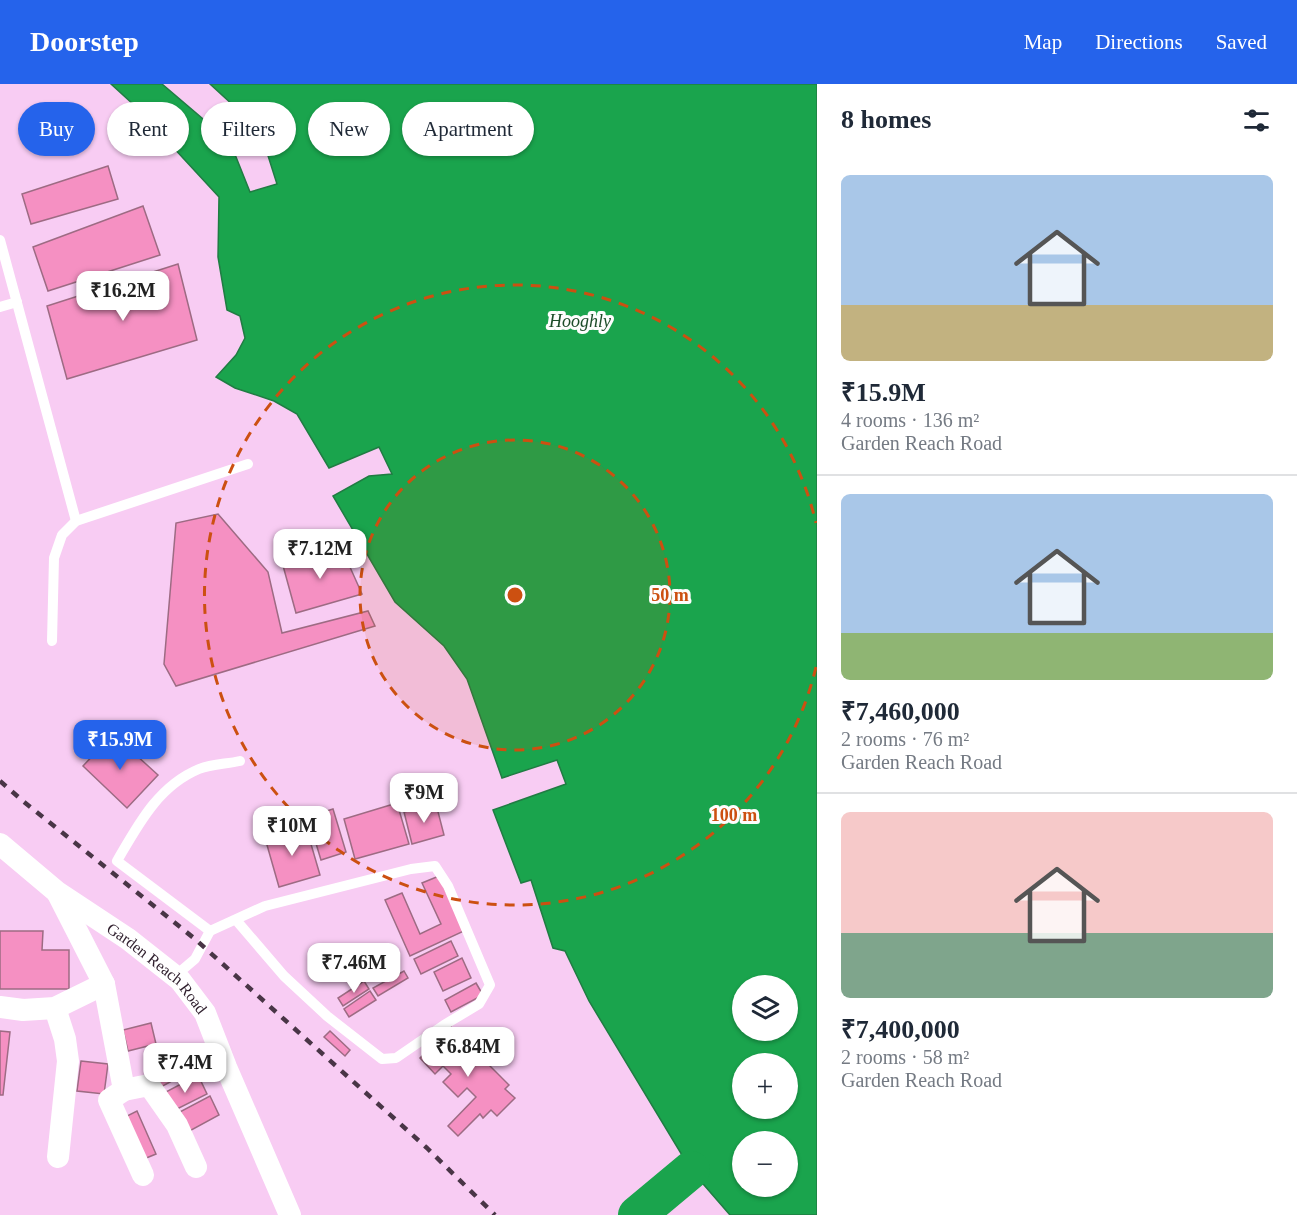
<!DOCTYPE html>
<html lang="en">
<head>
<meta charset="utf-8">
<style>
  :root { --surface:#fff; --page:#f2f2f3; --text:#1f2937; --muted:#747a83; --line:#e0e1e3; --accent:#2563eb }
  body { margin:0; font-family:"Times New Roman",serif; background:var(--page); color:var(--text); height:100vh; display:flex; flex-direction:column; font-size:22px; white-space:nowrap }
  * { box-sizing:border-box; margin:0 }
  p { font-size:20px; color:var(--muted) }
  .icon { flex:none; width:33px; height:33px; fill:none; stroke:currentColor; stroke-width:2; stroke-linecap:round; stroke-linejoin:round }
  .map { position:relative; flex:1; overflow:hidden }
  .details { display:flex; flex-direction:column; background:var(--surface); width:480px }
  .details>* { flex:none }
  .top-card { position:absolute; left:18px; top:18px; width:570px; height:54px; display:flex; gap:12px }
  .fabs { position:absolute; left:732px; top:891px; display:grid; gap:12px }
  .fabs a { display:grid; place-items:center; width:66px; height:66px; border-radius:50%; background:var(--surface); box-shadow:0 2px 4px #0004; font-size:30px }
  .price { position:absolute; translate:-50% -51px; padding:0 14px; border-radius:12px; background:#fff; color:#222; font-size:20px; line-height:39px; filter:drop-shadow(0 2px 3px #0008) }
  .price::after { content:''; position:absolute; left:50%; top:36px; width:18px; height:14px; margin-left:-9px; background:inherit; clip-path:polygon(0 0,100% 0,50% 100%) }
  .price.selected { background:var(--accent); color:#fff }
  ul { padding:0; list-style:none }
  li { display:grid; align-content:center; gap:12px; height:318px; padding:0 24px }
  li+li { border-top:2px solid var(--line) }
  li span { display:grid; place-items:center; height:186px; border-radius:9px; color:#555 }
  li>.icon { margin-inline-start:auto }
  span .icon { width:108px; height:108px; fill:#fffc; stroke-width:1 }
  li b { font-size:26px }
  h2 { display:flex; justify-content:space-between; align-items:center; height:72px; padding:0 24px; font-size:26px }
  .pill { padding:0 21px; border-radius:27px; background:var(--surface); box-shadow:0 2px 4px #0004; font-size:21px; line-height:54px }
  .pill.selected { background:var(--accent); color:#fff }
  header { display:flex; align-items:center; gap:36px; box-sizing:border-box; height:84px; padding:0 30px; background:var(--accent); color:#fff }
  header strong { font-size:28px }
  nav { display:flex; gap:33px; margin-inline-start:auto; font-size:21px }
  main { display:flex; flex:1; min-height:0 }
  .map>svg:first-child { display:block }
  .water { fill:#1aa44d; stroke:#207c43; stroke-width:1.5; fill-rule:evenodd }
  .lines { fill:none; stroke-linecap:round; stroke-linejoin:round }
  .river { stroke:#1aa44d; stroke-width:38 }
  .building { fill:#f590c2; stroke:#9d6b83; stroke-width:1.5 }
  .lane { stroke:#fff; stroke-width:10 }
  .street { stroke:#fff; stroke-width:22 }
  .rail { stroke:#493546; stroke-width:4.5; stroke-dasharray:8 8; stroke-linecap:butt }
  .ring { fill:none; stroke:#cc5011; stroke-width:3; stroke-dasharray:10 8 }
  .labels { text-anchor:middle; stroke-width:6; stroke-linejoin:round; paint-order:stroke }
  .street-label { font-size:16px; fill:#2f1f2d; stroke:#fdfdfd }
  .water-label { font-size:18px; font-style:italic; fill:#1c4c29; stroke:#fdfdfd }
  .centre { fill:#cc5011; stroke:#fdfdfd; stroke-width:3 }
  .ring-label { font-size:18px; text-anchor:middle; font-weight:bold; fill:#cc5011; stroke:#fdfdfd; stroke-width:6; stroke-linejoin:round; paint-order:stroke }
</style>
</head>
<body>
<header>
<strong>Doorstep</strong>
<nav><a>Map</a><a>Directions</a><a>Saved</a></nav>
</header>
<main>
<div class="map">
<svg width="817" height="1131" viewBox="0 0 817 1131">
  <rect width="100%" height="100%" fill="#f8ccf3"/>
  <path class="water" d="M111,0H162L230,58L250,108L277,100L264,59L235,23L210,0H817V1131H730L691,1086L589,917L565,867L553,864L531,796L521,799L493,726L566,700L557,676L502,694L467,595L444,562L395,518L333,412L369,392L392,390L379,363L329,384L297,330L274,317L235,304L216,293L236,271L245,254L240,232L227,226L218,173L219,113L135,22ZM742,902H788V946H742ZM742,980H788V1024H742ZM742,1058H788V1102H742Z"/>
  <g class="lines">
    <polyline class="river" points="637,1131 691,1086"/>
  </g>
  <g class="building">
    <polygon points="108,82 118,115 31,140 22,110"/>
    <polygon points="143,122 160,171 48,207 33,163"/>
    <polygon points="178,180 197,256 67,295 47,222"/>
    <polygon points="218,430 268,488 282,549 368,527 375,542 176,602 164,580 176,439"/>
    <polygon points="341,463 362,510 296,529 282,478"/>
    <polygon points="113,650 158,691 127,724 83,682"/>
    <polygon points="397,719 409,760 355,775 344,735"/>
    <polygon points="436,720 444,751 412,760 404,728"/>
    <polygon points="333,725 346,768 321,776 308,733"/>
    <polygon points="306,743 320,791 279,803 265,754"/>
    <polygon points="439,792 464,847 410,872 385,816 402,809 420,850 441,840 422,799"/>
    <polygon points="0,847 43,847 42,866 69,866 69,905 0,905"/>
    <polygon points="451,857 458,872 421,890 414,875"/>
    <polygon points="462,874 471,894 443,907 434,888"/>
    <polygon points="404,887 408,894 378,912 373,904"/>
    <polygon points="364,897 369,905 343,922 338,914"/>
    <polygon points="476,899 483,911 451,928 445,916"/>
    <polygon points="370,907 376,916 349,933 344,925"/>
    <polygon points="151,939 156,960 128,967 123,946"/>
    <polygon points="451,943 509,1001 505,1005 515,1014 497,1032 491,1026 483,1034 480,1030 458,1052 448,1042 476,1013 467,1004 458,1013 443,998 451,990 443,982 435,990 420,974"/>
    <polygon points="0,947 10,948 3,1011 0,1011"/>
    <polygon points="330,947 350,966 345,972 324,953"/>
    <polygon points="186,962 198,983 159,1004 147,983"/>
    <polygon points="81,977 108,980 104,1010 77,1007"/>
    <polygon points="198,991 207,1010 171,1028 162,1010"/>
    <polygon points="210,1012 219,1031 184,1050 174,1031"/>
    <polygon points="137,1027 156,1070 139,1077 121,1035"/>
  </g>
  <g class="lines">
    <g class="lane">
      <polyline points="0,156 76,437"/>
      <polyline points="0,223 17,218"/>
      <polyline points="52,557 54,474 62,451 76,437 248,380"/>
      <path d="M210,847L117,777C138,741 158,702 199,685C211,680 227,680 240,677"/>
      <polyline points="175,892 195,875 210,847 265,822 411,785 435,782 448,802 490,901 479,920 444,941 396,974 382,975 327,932 284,892 236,836"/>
    </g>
    <g class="street">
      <path id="s1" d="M0,760L57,808L128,855L180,896L205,929L226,983L290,1131"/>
      <polyline points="58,810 104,900 124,1006 149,1001 177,1041 196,1083"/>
      <polyline points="0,923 23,926 55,924 104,900"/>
      <polyline points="55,924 65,955 68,977 58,1073"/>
      <polyline points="124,1006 109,1016 143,1091"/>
    </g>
    <polyline class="rail" points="0,697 24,718 195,855 427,1064 495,1131"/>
  </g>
  <circle cx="515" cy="511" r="155" fill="#cc5011" fill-opacity=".12"/>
  <g class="ring">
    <circle cx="515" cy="511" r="155"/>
    <path d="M816 583A310 310 0 1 1 816 439"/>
  </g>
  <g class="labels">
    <g class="street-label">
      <text dy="6" stroke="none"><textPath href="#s1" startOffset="201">Garden Reach Road</textPath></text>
    </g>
    <g class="water-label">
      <text x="580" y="243">Hooghly</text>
    </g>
  </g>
  <circle cx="515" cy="511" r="9" class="centre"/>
  <g class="ring-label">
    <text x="670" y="517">50 m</text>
    <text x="734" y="737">100 m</text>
  </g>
</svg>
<div class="fabs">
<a><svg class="icon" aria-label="layers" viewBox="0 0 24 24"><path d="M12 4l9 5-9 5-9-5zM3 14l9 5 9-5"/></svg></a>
<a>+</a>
<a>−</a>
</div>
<b class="price" style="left:123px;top:238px">₹16.2M</b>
<b class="price" style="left:320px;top:496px">₹7.12M</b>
<b class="price selected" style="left:120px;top:687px">₹15.9M</b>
<b class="price" style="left:424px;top:740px">₹9M</b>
<b class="price" style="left:292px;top:773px">₹10M</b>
<b class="price" style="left:354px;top:910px">₹7.46M</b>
<b class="price" style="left:468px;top:994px">₹6.84M</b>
<b class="price" style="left:185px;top:1010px">₹7.4M</b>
<div class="top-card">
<a class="pill selected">Buy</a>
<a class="pill">Rent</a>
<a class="pill">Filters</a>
<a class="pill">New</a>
<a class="pill">Apartment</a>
</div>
</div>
<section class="details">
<h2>8 homes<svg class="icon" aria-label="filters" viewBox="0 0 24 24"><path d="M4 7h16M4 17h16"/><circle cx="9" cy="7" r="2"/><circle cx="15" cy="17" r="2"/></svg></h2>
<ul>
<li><span style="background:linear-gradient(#a9c7e8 70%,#c2b280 0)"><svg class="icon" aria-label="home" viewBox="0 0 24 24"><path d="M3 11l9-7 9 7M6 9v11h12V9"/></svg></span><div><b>₹15.9M</b><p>4 rooms · 136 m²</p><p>Garden Reach Road</p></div></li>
<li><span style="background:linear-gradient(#a9c7e8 75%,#8fb573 0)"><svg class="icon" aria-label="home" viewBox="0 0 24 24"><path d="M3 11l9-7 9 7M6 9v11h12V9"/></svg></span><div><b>₹7,460,000</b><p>2 rooms · 76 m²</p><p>Garden Reach Road</p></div></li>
<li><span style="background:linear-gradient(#f6c9c9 65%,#7fa58c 0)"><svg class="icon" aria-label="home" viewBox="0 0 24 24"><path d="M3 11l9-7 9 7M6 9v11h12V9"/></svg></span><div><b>₹7,400,000</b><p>2 rooms · 58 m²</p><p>Garden Reach Road</p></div></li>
</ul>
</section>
</main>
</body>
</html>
